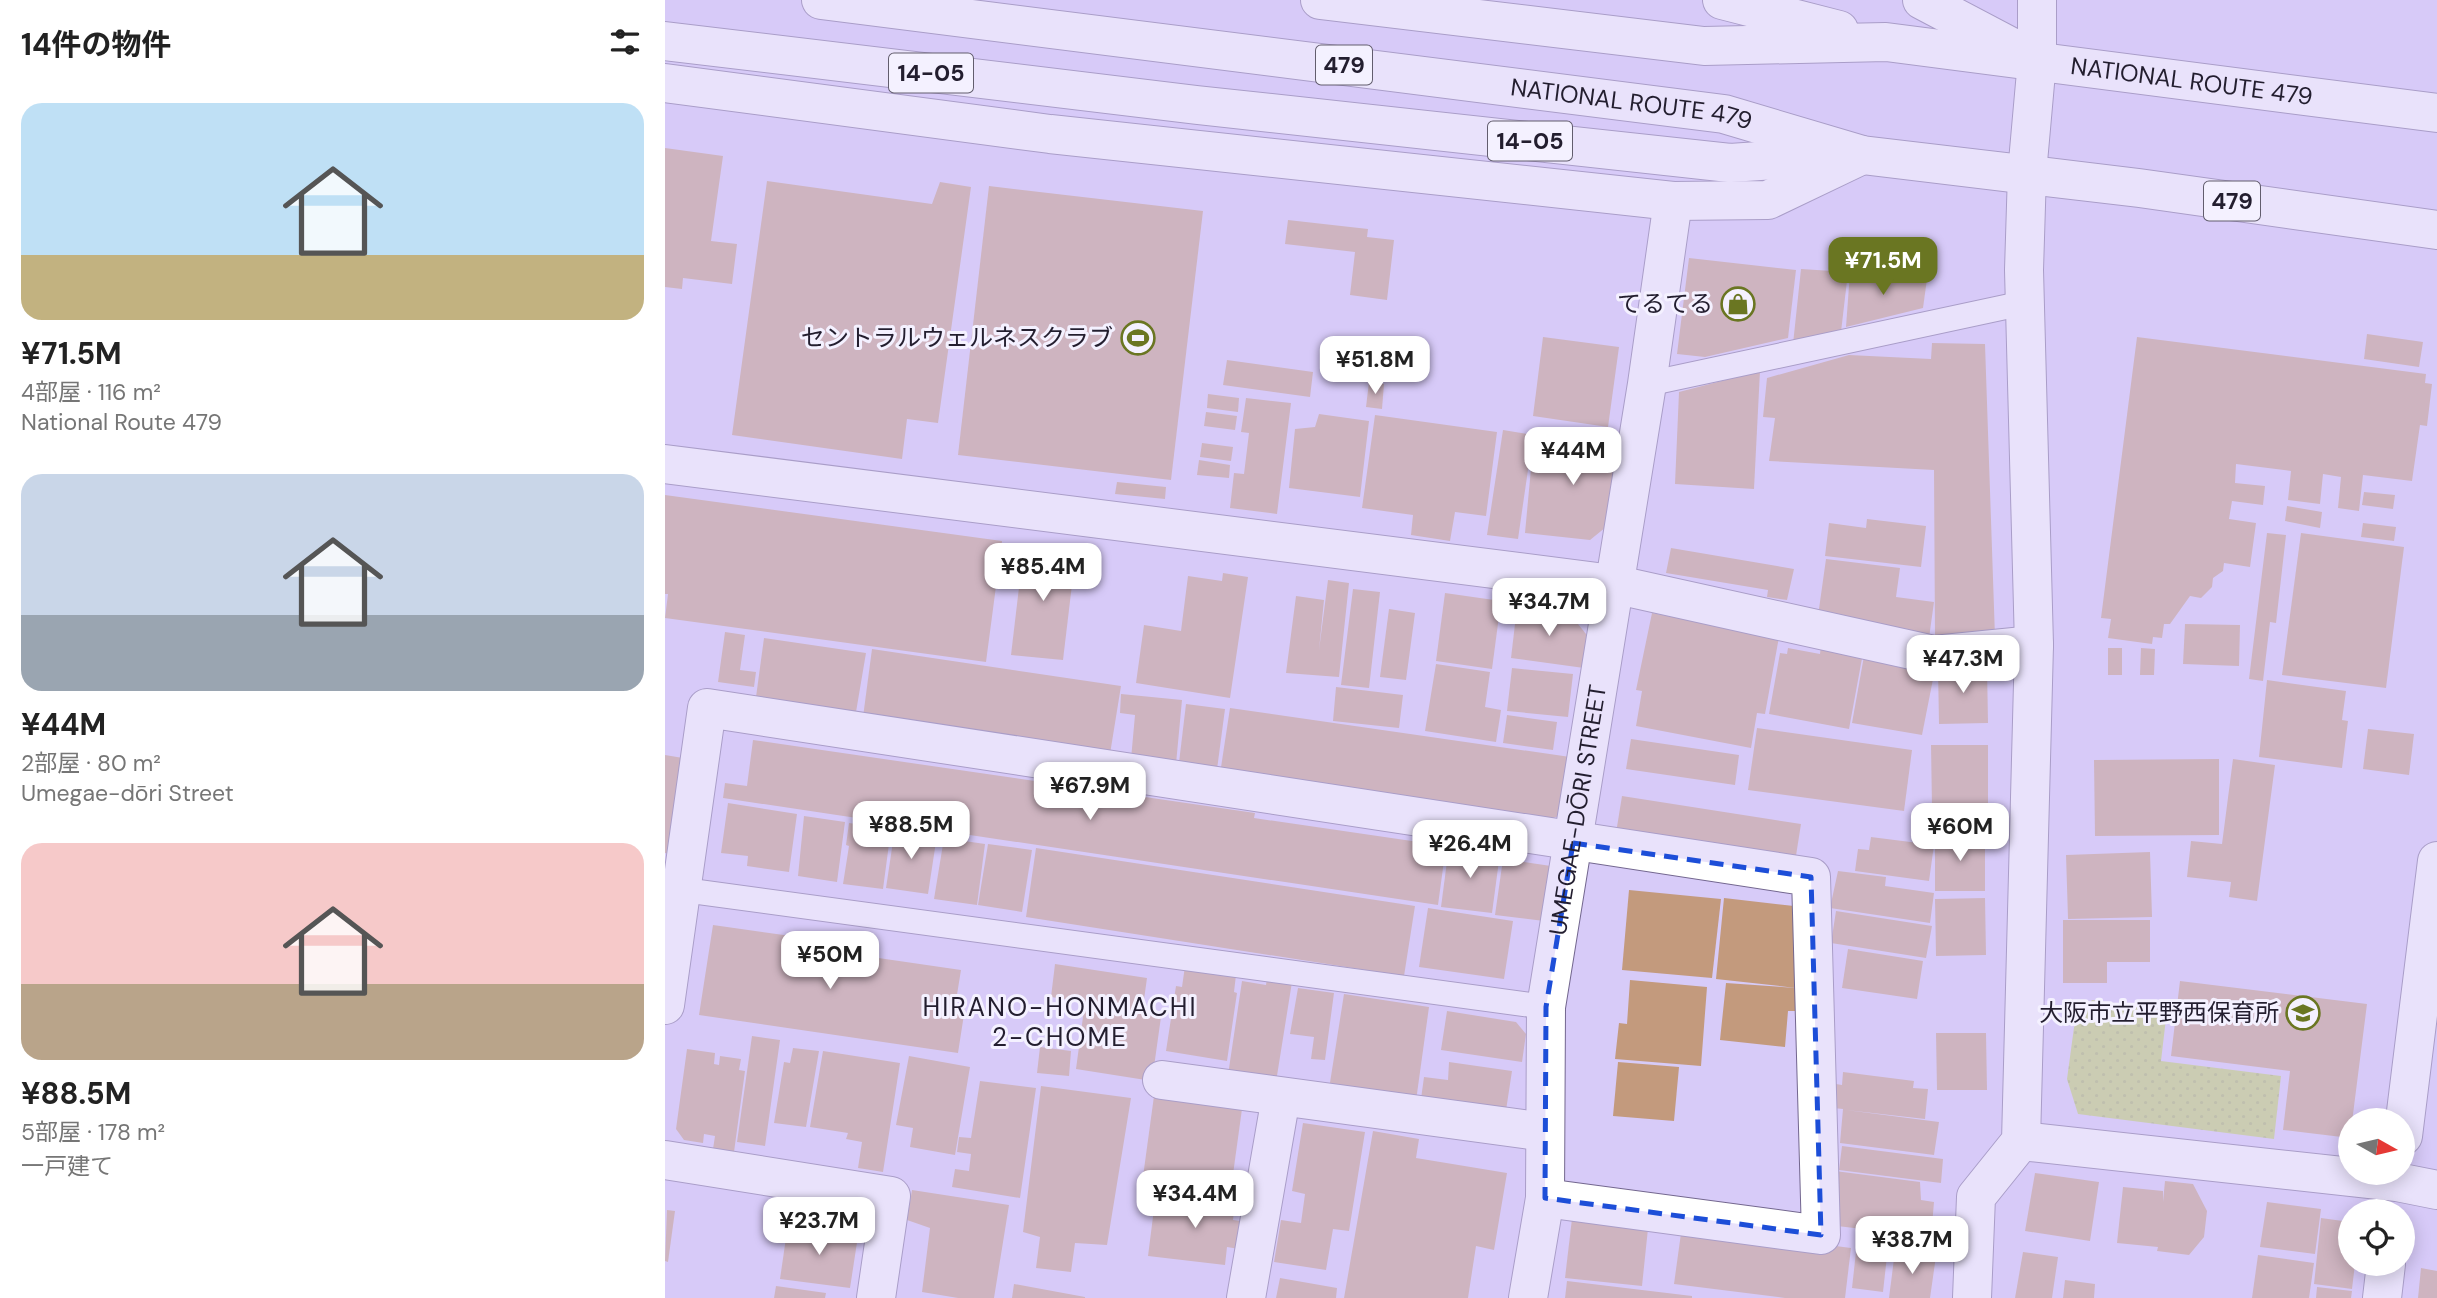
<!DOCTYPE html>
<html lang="ja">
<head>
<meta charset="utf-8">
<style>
  :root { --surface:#fff; --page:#f6f6f6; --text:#222; --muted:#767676; --accent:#6a7622 }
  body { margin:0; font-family:"DM Sans","Noto Sans JP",sans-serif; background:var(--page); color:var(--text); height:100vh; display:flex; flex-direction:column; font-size:26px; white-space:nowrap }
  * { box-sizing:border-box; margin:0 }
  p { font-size:23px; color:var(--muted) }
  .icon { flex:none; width:38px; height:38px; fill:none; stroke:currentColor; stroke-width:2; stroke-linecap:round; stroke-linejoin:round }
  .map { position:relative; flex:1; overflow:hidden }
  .side { display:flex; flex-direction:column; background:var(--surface); width:665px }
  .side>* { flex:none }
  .needle { width:46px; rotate:98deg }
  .controls { position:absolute; left:1673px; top:1108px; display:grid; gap:14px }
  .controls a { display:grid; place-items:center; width:77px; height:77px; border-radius:50%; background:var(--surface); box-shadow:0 4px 18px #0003; font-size:35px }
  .price { position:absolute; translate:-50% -60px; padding:0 16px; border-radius:14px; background:#fff; color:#222; font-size:23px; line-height:46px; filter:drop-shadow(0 2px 4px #0008) }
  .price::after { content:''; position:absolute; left:50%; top:42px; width:21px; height:16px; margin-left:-10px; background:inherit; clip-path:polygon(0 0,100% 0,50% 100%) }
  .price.active { background:var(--accent); color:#fff }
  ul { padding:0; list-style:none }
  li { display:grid; align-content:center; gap:14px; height:371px; padding:0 21px }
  li span { display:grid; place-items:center; height:217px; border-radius:21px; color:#555 }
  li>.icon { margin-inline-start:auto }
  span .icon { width:126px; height:126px; fill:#fffc; stroke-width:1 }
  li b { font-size:30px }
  h2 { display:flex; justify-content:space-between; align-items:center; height:84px; padding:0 21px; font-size:30px }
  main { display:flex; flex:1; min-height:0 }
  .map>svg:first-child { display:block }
  .park { fill:url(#park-dots) }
  .building { fill:#c39a7d }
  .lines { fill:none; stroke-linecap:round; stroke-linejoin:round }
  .lane-casing { stroke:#73678f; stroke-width:26 }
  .street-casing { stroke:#73678f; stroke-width:40 }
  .highway-casing { stroke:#73678f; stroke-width:40 }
  .lane { stroke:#fff; stroke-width:24 }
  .street { stroke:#fff; stroke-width:38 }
  .highway { stroke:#fff; stroke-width:38 }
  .marked { fill:none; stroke:#1d4ed8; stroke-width:5; stroke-dasharray:14 9; stroke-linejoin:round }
  .labels { text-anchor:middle; stroke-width:6; stroke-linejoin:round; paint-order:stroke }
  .shield { fill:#f4f1ff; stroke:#625d6d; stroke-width:2 }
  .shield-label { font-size:23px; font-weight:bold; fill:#231e2f }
  .street-label { font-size:24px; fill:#231e2f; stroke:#f4f1ff }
  .poi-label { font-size:24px; fill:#231e2f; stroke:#f4f1ff; text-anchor:end }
  .neighbourhood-label { font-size:26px; letter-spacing:2px; fill:#231e2f; stroke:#f4f1ff }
</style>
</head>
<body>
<main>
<section class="side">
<h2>14件の物件<svg class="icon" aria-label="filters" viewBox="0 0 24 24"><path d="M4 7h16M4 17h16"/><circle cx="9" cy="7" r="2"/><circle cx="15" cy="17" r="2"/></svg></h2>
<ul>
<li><span style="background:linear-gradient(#bfe0f5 70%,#c2b280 0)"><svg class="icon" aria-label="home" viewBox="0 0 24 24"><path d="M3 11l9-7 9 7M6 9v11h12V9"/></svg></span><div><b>¥71.5M</b><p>4部屋 · 116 m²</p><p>National Route 479</p></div></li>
<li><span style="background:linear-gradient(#c9d6e8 65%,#9aa5b1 0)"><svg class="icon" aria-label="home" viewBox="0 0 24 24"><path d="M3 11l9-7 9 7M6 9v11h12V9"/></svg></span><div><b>¥44M</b><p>2部屋 · 80 m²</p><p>Umegae-dōri Street</p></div></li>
<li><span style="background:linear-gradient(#f6c9c9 65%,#b9a48a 0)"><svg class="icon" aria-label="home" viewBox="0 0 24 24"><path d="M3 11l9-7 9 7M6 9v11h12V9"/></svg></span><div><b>¥88.5M</b><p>5部屋 · 178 m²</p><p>一戸建て</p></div></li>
</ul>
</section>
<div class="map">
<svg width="1772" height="1298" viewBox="0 0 1772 1298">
  <defs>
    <pattern id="park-dots" width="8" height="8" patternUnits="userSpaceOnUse" patternTransform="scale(1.75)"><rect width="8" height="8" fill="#bdcf61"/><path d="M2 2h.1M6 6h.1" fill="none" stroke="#a2b155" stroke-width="1.8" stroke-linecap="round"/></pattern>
  </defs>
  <rect width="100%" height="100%" fill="#d7cbf8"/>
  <polygon class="park" points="1427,1000 1502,1010 1496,1061 1616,1076 1609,1139 1413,1114 1402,1079 1410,1020"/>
  <g class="building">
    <polygon points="0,148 58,156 46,241 72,244 67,284 18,278 17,289 0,287"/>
    <polygon points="102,181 267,204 275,182 306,187 273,423 242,419 237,459 67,435"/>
    <polygon points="324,186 538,211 506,480 293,455"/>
    <polygon points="623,220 703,229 702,237 729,240 722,300 685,295 690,252 620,244"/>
    <polygon points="1024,258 1131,270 1123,338 1040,357 1012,354"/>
    <polygon points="1136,269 1183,272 1176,332 1128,344"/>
    <polygon points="1185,272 1262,279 1258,308 1181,327"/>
    <polygon points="1702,334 1758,342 1754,367 1699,359"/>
    <polygon points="878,337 954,347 943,427 868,416"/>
    <polygon points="1472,337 1761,374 1760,383 1767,384 1762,426 1755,425 1747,481 1698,475 1694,511 1673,508 1676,477 1658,474 1655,504 1623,500 1626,471 1571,464 1570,483 1600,486 1598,505 1567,501 1564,519 1591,523 1585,567 1559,563 1558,571 1548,578 1547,587 1536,598 1525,596 1505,624 1499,624 1497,638 1488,637 1487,644 1443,638 1446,619 1436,618"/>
    <polygon points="1267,343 1320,344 1330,637 1270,637 1269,470 1104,461 1110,418 1098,417 1102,378 1184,355 1266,359"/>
    <polygon points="562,360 648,372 645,397 558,385"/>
    <polygon points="1095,371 1089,489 1010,484 1014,392"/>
    <polygon points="704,382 719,384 717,409 701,407"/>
    <polygon points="543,394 574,398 573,412 542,408"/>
    <polygon points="581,398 626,403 612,514 565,508 569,473 579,474 584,433 576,432"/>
    <polygon points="541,412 572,416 570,430 539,426"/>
    <polygon points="654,414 704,421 695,497 624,488 630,429 650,427"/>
    <polygon points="710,415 832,432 821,516 790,512 785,541 746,535 748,515 697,508"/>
    <polygon points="838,430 868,435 853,539 822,535"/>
    <polygon points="890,432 956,440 946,523 925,540 860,533 868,447 887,450"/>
    <polygon points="537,443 568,447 566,461 535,457"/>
    <polygon points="534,460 565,465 564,478 532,475"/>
    <polygon points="452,482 501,487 500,499 450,494"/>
    <polygon points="1699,492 1730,495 1728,509 1697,505"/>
    <polygon points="0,495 337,541 321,662 0,618 3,594 0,594"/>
    <polygon points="1622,506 1657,512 1655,528 1620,521"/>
    <polygon points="1202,519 1261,526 1256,567 1160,556 1164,523 1201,528"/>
    <polygon points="1698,523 1731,527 1729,541 1696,537"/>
    <polygon points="1602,533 1621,535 1611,623 1605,622 1598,681 1584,679"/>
    <polygon points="1636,533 1739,547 1721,688 1617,675"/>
    <polygon points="359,545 411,551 398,660 346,655"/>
    <polygon points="1006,548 1129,569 1122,600 1102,597 1103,590 1001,573"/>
    <polygon points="1161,559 1235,568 1231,597 1269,602 1264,638 1152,623"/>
    <polygon points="558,573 583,577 565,698 471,683 479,625 516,631 523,576 557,581"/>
    <polygon points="663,580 684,583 674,677 621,673 631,596 659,600 654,650"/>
    <polygon points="688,589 715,592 704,688 676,685"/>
    <polygon points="780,593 836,601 827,669 771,661"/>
    <polygon points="852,607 905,614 925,639 919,668 846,658"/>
    <polygon points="724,609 750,613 741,680 715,677"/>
    <polygon points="987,613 1114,637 1100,714 1092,713 1086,748 971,726 977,691 971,690"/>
    <polygon points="1520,624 1575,625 1574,666 1518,664"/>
    <polygon points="60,632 80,635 75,670 91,672 89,687 53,682"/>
    <polygon points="99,638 201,653 191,712 91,697"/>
    <polygon points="1156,645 1198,653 1184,729 1104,714 1115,653 1122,654 1123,648 1155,654"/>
    <rect x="1443" y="648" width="14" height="27"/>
    <polygon points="1476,648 1490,649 1489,675 1475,675"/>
    <polygon points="207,649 456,686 445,754 198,717"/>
    <polygon points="1199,656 1270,669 1257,735 1187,723"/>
    <polygon points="771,664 825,672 820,707 836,710 831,742 760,731"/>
    <polygon points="1322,666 1323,723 1274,724 1273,668"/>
    <polygon points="847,668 908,674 903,717 842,711"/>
    <polygon points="1602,680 1681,691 1677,720 1683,721 1677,768 1594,757"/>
    <polygon points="671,687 738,695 734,728 668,721"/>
    <polygon points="456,694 517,700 511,764 466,759 470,715 455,713"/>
    <polygon points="521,704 560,709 551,777 513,771"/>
    <polygon points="565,708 912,758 903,814 875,821 555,774"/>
    <polygon points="842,715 892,722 888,750 838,743"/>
    <polygon points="1092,728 1247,750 1239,811 1083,790"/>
    <polygon points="1703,729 1749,734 1744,775 1698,769"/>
    <polygon points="966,739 1074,755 1070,785 961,769"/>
    <polygon points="88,740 590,813 589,818 781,846 773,905 58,798 60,783 82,786"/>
    <polygon points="1266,745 1323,745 1323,809 1267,809"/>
    <polygon points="0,755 24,759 10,855 0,853"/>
    <polygon points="1554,759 1554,835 1430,836 1429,760"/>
    <polygon points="1568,759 1610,765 1592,901 1564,897 1566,882 1522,877 1526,841 1557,844"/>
    <polygon points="957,796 1136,824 1130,862 951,833"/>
    <polygon points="63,803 132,814 124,872 82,866 83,856 56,853"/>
    <polygon points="139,816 180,822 172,882 133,876"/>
    <polygon points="184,823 226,829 218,889 178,884 184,846 181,845"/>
    <polygon points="230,828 272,835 263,894 221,888"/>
    <polygon points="1320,834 1320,891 1270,891 1270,835"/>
    <polygon points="1206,837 1269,845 1264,881 1190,871 1193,849 1204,850"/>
    <polygon points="279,838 320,844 312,905 269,899"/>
    <polygon points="323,844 367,850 357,912 313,905"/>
    <polygon points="784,846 835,853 827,913 776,907"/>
    <polygon points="371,848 750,906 739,976 361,917"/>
    <polygon points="1485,852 1487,917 1403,919 1401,855"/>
    <polygon points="838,859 886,866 879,921 830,915"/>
    <polygon points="1173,871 1221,877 1220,886 1269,893 1265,923 1165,908"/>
    <polygon points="964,890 1056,899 1047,978 957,970"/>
    <polygon points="1059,898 1138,907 1134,1011 1123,1011 1120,1047 1055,1040 1061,983 1132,988 1051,979"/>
    <polygon points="1320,898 1321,955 1271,956 1270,899"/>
    <polygon points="763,908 848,921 839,979 754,967"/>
    <polygon points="1171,911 1267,926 1261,958 1166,943"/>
    <polygon points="1398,920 1485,920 1485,962 1442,962 1442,983 1398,983"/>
    <polygon points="48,925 133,937 131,946 296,970 290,1007 300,1008 293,1053 34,1015"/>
    <polygon points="1183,949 1258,961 1252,999 1177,988"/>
    <polygon points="390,964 482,978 477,1014 496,1017 487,1081 411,1069 420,1002 386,997"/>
    <polygon points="520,966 571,975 569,992 572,993 562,1061 501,1051 511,986 517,987"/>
    <polygon points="602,978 627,982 611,1082 563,1075 577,981 601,985"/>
    <polygon points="965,980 1042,987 1036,1066 950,1059 954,1023 962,1024"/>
    <polygon points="1515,981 1702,1004 1685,1138 1618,1130 1625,1071 1506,1056"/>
    <polygon points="633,988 669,993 660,1060 646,1059 649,1037 625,1034"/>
    <polygon points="679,994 764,1007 751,1101 664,1089"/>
    <polygon points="1408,1005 1420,1006 1420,1022 1407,1022"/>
    <polygon points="782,1011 851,1022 861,1034 857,1062 776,1050"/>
    <polygon points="1271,1033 1321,1033 1322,1090 1272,1090"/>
    <polygon points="87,1036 115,1040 100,1146 72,1142"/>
    <polygon points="375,1047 406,1051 404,1076 372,1073"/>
    <polygon points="128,1048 154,1051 141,1127 109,1123 119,1062 125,1063"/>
    <polygon points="22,1049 50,1053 49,1064 54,1065 55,1056 76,1059 74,1070 80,1071 69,1152 48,1149 50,1136 39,1134 38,1143 19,1140 11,1129"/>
    <polygon points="158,1051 235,1063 218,1172 193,1168 197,1142 181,1139 183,1133 145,1127"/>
    <polygon points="244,1056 305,1067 290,1155 245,1147 248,1128 231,1125"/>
    <polygon points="784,1062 847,1071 840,1117 755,1106 759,1077 783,1080"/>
    <polygon points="953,1062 1014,1067 1009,1121 948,1116"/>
    <polygon points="1178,1072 1249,1081 1248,1088 1263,1089 1260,1119 1181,1110 1274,1122 1269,1155 1175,1143 1178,1109 1168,1108 1171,1084 1177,1085"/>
    <polygon points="315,1081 371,1088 355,1198 287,1187 290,1169 304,1171 306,1154 292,1152 294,1137 306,1138"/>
    <polygon points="376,1086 466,1098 442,1245 410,1243 406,1272 371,1268 375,1237 358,1232"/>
    <polygon points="489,1096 577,1109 565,1196 477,1184"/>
    <polygon points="638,1123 700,1132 684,1231 668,1229 661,1270 609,1262 616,1220 636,1223 640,1194 627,1191"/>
    <polygon points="708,1131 754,1139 751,1158 842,1173 829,1250 811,1246 803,1298 679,1298"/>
    <polygon points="1177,1146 1278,1159 1276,1183 1174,1170"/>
    <polygon points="1170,1171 1255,1182 1256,1200 1269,1202 1266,1237 1172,1226"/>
    <polygon points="1370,1173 1434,1182 1425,1241 1360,1231"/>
    <polygon points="1500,1181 1528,1184 1542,1211 1539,1237 1524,1255 1492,1251 1493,1247 1452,1243 1458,1187 1498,1191 1498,1202"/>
    <polygon points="247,1190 344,1205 329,1298 293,1298 257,1292 265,1228 242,1220"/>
    <polygon points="491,1193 570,1203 568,1220 583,1222 580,1250 562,1247 560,1265 483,1256"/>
    <polygon points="1602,1202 1656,1209 1650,1254 1595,1247"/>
    <polygon points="2,1210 10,1211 3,1262 0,1261"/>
    <polygon points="908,1210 984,1219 977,1286 900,1278"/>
    <polygon points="1656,1218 1685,1222 1685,1264 1690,1264 1687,1289 1649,1284"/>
    <polygon points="123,1224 193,1236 185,1288 115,1279"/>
    <polygon points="1017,1226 1186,1248 1180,1298 1120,1298 1009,1284"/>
    <polygon points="1192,1243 1223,1247 1218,1292 1187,1288"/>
    <polygon points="1230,1251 1271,1256 1265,1298 1224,1298"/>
    <polygon points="1358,1252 1393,1257 1387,1298 1350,1298"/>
    <polygon points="1593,1255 1649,1263 1644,1298 1587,1298"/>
    <polygon points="1756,1268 1772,1271 1772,1298 1753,1298"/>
    <polygon points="615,1278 672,1288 671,1298 611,1298"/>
    <polygon points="1400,1280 1430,1284 1429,1298 1398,1298"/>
    <polygon points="902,1281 1027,1296 1027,1298 900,1298"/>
    <polygon points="349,1284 420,1297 420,1298 347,1298"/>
    <polygon points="111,1286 161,1293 160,1298 109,1298"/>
    <polygon points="1652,1287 1687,1291 1686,1298 1651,1298"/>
  </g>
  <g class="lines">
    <defs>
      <g id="lane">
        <polyline points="982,384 1359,303"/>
        <polyline points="4,888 881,1007"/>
      </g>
      <g id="street">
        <polyline points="0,464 948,584 1269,655 1369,645"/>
        <polyline points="0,1005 42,708 1146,877 1156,1235 880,1198"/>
        <polyline points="497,1080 880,1132"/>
        <polyline points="1738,1136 1772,861"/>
        <polyline points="1356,1141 1732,1182 1772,1190"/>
        <polyline points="0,1160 226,1196 211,1298"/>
        <polyline points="581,1298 616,1097"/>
        <path id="s1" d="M863,1298L880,1198L881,1007L982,384L1008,201"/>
        <polyline points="1307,1298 1311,1197 1356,1141 1369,645 1359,270 1362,173 1372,61 1372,0"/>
        <polyline points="1717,1298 1721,1264"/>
      </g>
      <g id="highway">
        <path id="s2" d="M156,0L1059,114L1197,155L1474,188L1772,230"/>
        <path id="s3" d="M655,0L1039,46L1221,42L1772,113"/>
        <polyline points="1057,0 1174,30"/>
        <polyline points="1257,0 1352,50"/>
        <polyline points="0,41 532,105 1065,163 1170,156"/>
        <polyline points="0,83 385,134 1008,201 1103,200 1197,155"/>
      </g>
    </defs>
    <use href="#lane" class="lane-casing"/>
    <use href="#street" class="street-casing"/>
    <use href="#highway" class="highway-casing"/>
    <use href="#lane" class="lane"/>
    <use href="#street" class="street"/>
    <use href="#highway" class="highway"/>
  </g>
  <path d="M0 0H1772V1298H0ZM908,843L1146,877L1156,1235L880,1198L881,1007Z" fill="#d7cbf8" fill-opacity=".55" fill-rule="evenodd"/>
  <path class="marked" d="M908,843L1146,877L1156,1235L880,1198L881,1007Z"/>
  <defs>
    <symbol id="shop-ring" viewBox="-11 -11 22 22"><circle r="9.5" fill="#f4f1ff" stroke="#6a7622" stroke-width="1.5"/><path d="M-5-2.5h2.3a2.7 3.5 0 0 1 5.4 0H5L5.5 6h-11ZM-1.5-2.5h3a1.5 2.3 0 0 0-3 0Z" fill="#6a7622"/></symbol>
    <symbol id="stadium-ring" viewBox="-11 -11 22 22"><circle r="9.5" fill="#f4f1ff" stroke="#6a7622" stroke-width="1.5"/><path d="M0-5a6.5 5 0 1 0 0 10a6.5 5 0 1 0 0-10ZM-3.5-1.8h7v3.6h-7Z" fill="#6a7622"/></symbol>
    <symbol id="school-ring" viewBox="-11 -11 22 22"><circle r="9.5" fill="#f4f1ff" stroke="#6a7622" stroke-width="1.5"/><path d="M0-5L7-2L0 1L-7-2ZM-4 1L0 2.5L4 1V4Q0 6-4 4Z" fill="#6a7622"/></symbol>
  </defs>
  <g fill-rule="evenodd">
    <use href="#shop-ring" x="1054" y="285" width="38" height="38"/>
    <use href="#stadium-ring" x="454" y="319" width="38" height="38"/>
    <use href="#school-ring" x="1619" y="994" width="38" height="38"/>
  </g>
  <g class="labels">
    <g class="shield">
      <rect x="651" y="45.5" width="56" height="39" rx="5"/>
      <rect x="224" y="53.5" width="84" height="39" rx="5"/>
      <rect x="823" y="121.5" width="84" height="39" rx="5"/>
      <rect x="1539" y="181.5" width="56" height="39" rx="5"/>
    </g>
    <g class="shield-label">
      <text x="679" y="73">479</text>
      <text x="266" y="81">14-05</text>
      <text x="865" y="149">14-05</text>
      <text x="1567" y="209">479</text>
    </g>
    <g class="street-label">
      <text dy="8" stroke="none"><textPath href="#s3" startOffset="877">NATIONAL ROUTE 479</textPath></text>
      <text dy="8" stroke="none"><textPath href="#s2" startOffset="817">NATIONAL ROUTE 479</textPath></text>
      <text dy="8" stroke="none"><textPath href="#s1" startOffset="492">UMEGAE-DŌRI STREET</textPath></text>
    </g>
    <g class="poi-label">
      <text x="1048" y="312">てるてる</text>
      <text x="448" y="346">セントラルウェルネスクラブ</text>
      <text x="1614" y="1021">大阪市立平野西保育所</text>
    </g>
    <g class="neighbourhood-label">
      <text x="395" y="1016">HIRANO-HONMACHI<tspan x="395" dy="30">2-CHOME</tspan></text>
    </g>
  </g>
</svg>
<div class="controls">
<a><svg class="needle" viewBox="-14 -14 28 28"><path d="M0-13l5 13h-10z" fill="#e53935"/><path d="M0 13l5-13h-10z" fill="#767676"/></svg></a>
<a><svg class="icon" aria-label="locate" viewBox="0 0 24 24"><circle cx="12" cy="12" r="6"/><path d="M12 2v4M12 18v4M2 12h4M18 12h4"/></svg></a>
</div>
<b class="price active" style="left:1218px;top:297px">¥71.5M</b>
<b class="price" style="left:710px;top:396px">¥51.8M</b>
<b class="price" style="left:908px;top:487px">¥44M</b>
<b class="price" style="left:378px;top:603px">¥85.4M</b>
<b class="price" style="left:884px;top:638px">¥34.7M</b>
<b class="price" style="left:1298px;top:695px">¥47.3M</b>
<b class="price" style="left:425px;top:822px">¥67.9M</b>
<b class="price" style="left:246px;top:861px">¥88.5M</b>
<b class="price" style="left:1295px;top:863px">¥60M</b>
<b class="price" style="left:805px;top:880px">¥26.4M</b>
<b class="price" style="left:165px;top:991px">¥50M</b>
<b class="price" style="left:530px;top:1230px">¥34.4M</b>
<b class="price" style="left:154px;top:1257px">¥23.7M</b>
<b class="price" style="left:1247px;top:1276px">¥38.7M</b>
</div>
</main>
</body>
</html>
